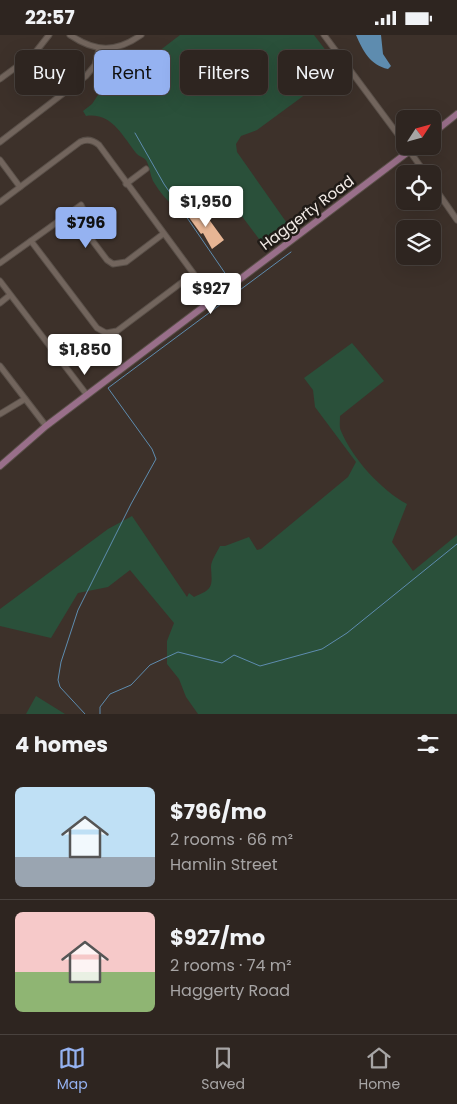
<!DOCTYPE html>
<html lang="en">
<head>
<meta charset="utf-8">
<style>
  :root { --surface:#2e2520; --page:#3a312d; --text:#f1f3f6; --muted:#a7a5a5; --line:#49423e; --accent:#95b2f1 }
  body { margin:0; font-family:Poppins,sans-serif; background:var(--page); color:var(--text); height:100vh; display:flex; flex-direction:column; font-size:19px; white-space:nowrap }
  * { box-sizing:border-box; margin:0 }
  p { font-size:16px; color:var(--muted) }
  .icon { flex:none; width:28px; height:28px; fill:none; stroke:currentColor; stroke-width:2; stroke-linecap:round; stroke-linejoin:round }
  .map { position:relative; height:679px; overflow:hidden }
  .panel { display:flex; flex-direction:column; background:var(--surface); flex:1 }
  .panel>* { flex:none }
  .banner { position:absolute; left:15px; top:15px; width:428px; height:45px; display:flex; gap:10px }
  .needle { width:32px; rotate:54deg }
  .controls { position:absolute; left:396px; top:75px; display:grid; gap:10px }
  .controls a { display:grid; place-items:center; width:45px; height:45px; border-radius:8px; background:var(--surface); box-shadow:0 5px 20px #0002,0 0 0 1px var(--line); font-size:25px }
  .price { position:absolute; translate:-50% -42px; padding:0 11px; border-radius:5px; background:#fff; color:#222; font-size:16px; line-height:32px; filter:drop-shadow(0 1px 2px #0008) }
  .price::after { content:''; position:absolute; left:50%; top:30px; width:15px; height:11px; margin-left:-8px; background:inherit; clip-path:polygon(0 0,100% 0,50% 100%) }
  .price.active { background:var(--accent); color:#111 }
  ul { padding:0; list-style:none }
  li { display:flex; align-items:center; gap:15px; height:125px; padding:0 15px }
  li+li { border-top:1px solid var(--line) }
  li span { display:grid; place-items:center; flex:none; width:140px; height:100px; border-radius:8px; color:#555 }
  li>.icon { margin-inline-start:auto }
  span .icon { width:60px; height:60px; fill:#fffc; stroke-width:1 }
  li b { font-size:21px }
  h2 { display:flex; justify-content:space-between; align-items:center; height:60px; padding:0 15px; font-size:21px }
  .pill { padding:0 18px; border-radius:8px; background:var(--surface); box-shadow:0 5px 20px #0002,0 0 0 1px var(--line); font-size:18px; line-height:45px }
  .pill.active { background:var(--accent); color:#111 }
  .status { display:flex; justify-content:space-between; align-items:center; height:35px; padding:0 25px; background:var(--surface); direction:ltr }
  .status svg { height:14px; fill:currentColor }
  .menu { display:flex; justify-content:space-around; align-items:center; height:70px; border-top:1px solid var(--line); background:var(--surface); font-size:14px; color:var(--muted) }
  .menu a { display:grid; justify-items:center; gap:2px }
  .menu .active { color:var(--accent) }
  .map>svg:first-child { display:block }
  .green { fill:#2a503a }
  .water { fill:#5e8caf }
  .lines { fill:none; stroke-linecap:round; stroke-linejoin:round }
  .stream { stroke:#5e8caf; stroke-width:1 }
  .building { fill:#e7b594 }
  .minor-casing { stroke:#5a5049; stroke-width:7 }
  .major-casing { stroke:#5a5049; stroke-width:8 }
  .minor { stroke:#72655d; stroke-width:5 }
  .major { stroke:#996f8a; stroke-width:6 }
  .labels { text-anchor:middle; stroke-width:5; stroke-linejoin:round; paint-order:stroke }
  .street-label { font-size:15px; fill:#f2ebe6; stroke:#201b17 }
</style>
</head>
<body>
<div class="status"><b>22:57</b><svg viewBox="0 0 49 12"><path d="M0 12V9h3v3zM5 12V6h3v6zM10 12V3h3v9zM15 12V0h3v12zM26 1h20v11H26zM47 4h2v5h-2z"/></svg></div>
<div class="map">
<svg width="457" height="679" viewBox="0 0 457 679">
  <rect width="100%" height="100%" fill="#3d312a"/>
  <g class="green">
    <path d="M180,0H314L340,34L257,95L241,101L236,109L237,117L289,191L262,208L223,156L200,161L194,157L186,161L179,175C169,169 159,156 153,146C150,140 150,133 147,127C145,122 139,122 136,118C122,100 111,77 86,81L83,76L92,69L100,57L108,51L122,47L133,36Z"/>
    <path d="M352,308L384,346L340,381C340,386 339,392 341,396C352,423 381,455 407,469L392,507L413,536L457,500V679H198L186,662L179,644L167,629V606L174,588L130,535L108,552L78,558L51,603L0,591V574L108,494L132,481L187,562L189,558L194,562C214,554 212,551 211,532C211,526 217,517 220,511H225L249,502L257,515L261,514L348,442L356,427L315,372L313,355L304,343Z"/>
    <polygon points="36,661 65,679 66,679 26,679"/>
  </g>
  <path class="water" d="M356,0H381L383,19L391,31L388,34C370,30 363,16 356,0Z"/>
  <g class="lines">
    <g class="stream">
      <polyline points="135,98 164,149 229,244 229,247"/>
      <polyline points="85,679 60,652 58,645 61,627 78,575 131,469 156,424 152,414 108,353 291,217"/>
      <polyline points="100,679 100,672 110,659 131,650 150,630 178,617 222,628 234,620 260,631 322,614 347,598 457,509"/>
    </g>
  </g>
  <polygon class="building" points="200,172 224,205 212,214 203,198 201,199 188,181"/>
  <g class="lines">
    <defs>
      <g id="minor">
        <path d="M70,0C95,17 116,18 141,0"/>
        <polyline points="324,0 405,109"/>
        <polyline points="0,44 34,19 49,0"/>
        <polyline points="0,107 86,41 95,30 99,14"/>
        <polyline points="408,114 426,139"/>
        <polyline points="0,125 20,152"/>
        <polyline points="126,149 146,134"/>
        <polyline points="432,149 457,185"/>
        <path d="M0,167L80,107C86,104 93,105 99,110L213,265"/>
        <polyline points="70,176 107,225 113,229 126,227 163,199"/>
        <polyline points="31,206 97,293 106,298 117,296 193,239"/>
        <polyline points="0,228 81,170 85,178 76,184"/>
        <polyline points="0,246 87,360"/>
        <polyline points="0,268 10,260"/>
        <polyline points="0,331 46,391"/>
        <polyline points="0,379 25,364"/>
      </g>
      <g id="major">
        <polyline points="432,99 457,79"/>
        <polyline points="0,431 46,391 416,111"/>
      </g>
    </defs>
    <use href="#minor" class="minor-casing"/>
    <use href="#major" class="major-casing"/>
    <use href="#minor" class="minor"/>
    <use href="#major" class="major"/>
  </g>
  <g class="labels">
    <g class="street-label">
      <text transform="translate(307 178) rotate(-37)" y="5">Haggerty Road</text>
    </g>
  </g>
</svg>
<div class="controls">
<a><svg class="needle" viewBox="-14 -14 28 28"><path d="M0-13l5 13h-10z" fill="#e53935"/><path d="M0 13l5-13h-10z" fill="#a7a5a5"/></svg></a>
<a><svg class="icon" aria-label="locate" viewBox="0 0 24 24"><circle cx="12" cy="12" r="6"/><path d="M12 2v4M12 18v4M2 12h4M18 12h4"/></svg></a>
<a><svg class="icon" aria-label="layers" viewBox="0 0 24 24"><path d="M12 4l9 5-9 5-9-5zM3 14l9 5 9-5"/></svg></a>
</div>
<b class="price" style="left:206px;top:193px">$1,950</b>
<b class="price active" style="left:86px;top:214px">$796</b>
<b class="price" style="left:211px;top:280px">$927</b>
<b class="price" style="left:85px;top:341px">$1,850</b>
<div class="banner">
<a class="pill">Buy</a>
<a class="pill active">Rent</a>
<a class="pill">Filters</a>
<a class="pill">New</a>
</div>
</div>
<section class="panel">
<h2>4 homes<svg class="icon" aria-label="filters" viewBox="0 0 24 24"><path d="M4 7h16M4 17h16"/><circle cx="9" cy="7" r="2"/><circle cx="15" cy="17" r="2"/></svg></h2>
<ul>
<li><span style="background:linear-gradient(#bfe0f5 70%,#9aa5b1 0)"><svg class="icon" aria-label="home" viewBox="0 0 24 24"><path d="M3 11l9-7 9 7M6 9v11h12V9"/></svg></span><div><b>$796/mo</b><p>2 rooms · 66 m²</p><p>Hamlin Street</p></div></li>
<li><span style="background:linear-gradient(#f6c9c9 60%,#8fb573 0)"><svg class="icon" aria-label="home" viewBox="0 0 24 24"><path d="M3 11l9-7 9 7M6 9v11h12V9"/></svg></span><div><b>$927/mo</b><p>2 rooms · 74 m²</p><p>Haggerty Road</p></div></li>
</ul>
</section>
<nav class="menu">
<a class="active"><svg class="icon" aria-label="map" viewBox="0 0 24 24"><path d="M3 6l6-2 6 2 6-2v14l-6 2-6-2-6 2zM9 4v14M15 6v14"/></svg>Map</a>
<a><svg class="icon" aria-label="saved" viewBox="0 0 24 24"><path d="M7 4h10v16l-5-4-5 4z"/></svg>Saved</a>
<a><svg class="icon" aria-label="home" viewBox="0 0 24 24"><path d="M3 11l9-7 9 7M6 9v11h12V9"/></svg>Home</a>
</nav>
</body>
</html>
